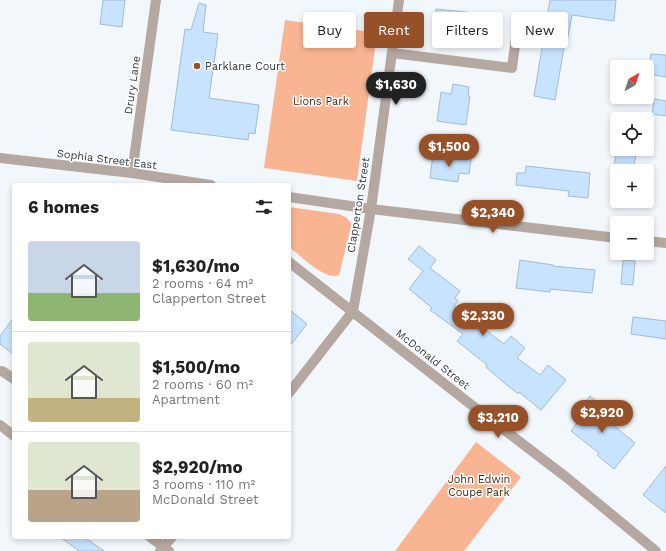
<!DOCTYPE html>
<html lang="en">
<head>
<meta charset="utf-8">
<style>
  :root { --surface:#fff; --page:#f2f2f2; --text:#222; --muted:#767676; --line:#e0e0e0; --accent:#975128 }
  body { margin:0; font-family:"Work Sans",sans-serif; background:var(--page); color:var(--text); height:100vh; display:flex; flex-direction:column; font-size:15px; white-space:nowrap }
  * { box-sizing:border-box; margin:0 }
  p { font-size:13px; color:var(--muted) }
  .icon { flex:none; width:22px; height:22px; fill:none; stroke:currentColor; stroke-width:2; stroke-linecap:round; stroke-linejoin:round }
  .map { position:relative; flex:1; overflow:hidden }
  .details { position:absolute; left:12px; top:183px; width:279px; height:356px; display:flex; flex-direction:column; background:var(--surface); border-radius:4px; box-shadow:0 2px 6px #0003 }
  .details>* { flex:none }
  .banner { position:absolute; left:303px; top:12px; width:303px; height:36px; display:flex; gap:8px }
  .needle { width:26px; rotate:39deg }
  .fabs { position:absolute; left:610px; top:60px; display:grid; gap:8px }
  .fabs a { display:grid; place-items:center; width:44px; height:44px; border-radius:4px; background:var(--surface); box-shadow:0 2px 6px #0003; font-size:20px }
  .price { position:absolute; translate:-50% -34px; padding:0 9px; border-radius:14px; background:var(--accent); color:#fff; font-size:13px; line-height:26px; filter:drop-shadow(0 1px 2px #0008) }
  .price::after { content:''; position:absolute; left:50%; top:24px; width:12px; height:9px; margin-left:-6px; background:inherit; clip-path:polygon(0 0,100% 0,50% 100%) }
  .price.selected { background:#222; color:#fff }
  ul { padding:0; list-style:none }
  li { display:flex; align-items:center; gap:12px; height:100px; padding:0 16px }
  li+li { border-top:1px solid var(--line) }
  li span { display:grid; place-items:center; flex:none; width:112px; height:80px; border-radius:4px; color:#555 }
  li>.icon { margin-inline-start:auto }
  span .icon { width:48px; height:48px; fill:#fffc; stroke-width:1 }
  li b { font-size:17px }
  h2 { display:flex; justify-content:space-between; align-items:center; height:48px; padding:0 16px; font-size:17px }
  .pill { padding:0 14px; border-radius:4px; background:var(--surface); box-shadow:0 2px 6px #0003; font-size:14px; line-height:36px }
  .pill.selected { background:var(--accent); color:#fff }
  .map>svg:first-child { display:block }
  .green { fill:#f9b591 }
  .building { fill:#c7e3fe; stroke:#a4bbd2 }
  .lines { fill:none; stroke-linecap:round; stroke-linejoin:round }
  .lane { stroke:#b5a8a1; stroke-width:10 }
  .street { stroke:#b5a8a1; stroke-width:10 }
  .poi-dot { fill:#975128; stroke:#fff; stroke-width:1.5 }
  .labels { text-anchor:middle; stroke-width:3; stroke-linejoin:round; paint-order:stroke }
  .poi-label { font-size:11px; fill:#2e3841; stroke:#fff; text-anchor:start }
  .street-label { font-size:11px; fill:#2e3841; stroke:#fff }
  .park-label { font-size:11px; fill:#482713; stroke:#fff }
</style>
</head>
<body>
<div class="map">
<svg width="666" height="551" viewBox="0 0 666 551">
  <rect width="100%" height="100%" fill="#f2f7fc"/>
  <g class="green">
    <polygon points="285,20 377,33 357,181 264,168"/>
    <path d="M289,207L339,214L347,218L351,223V227L339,275C325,281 300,255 289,247Z"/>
    <polygon points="476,442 521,477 464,551 395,551"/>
  </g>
  <g class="building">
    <polygon points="103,0 125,0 122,27 100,24"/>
    <polygon points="550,0 616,0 614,21 572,15 567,42 565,42 555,100 534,96"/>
    <polygon points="199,3 206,5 203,32 218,34 209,98 259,105 255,134 249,133 248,140 171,130 185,29 191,30"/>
    <polygon points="436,9 485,14 482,46 460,44 460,40 439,37 439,33 433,33"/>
    <polygon points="651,54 666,55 666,77 648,74"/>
    <polygon points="453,84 469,87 468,96 470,96 466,125 437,121 441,92 451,94"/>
    <polygon points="654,99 666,101 666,116 652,114"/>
    <polygon points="617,149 637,149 633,171 613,171"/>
    <polygon points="433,154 471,159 469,174 459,173 458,182 430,178"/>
    <polygon points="526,166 590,173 588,198 568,196 569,191 516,185 517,173 525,173"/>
    <polygon points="419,246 436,260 430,268 460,291 455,298 458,301 454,306 504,344 511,336 525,348 517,358 540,375 548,365 566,380 541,410 519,392 518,394 502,381 486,367 487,365 457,341 463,334 430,310 432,308 409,289 423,271 408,259"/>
    <polygon points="520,260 553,265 553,266 595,270 592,293 550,289 550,292 516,288"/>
    <polygon points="623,260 635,261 633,285 621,284"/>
    <polygon points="289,309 307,324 289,347"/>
    <polygon points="14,317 14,355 0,344 0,336"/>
    <polygon points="633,317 666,321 666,339 631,334"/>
    <polygon points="590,396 612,414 607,420 635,443 614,469 597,455 599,453 571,431 585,413 580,409"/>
    <polygon points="666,466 666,513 643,495"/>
    <polygon points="60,537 84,537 104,551 79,551"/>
  </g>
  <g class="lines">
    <g class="lane">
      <polyline points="392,53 512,68 517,30"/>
      <polyline points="0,371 2,371 14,379"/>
    </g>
    <g class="street">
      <polyline points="0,158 132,173 211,185"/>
      <polyline points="132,173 156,0"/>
      <polyline points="289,197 371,209 617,238"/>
      <polyline points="647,241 666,243"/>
      <polyline points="289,262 469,403 566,477 656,551"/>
      <polyline points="289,393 353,311 371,209 399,0"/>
      <polyline points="0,425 14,436"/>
      <polyline points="150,537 169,551"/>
      <polyline points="160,551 172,537"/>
    </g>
  </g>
  <circle class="poi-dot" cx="197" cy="66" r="4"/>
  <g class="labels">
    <g class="poi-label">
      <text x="205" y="70">Parklane Court</text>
    </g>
    <g class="street-label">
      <text transform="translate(132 85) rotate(-82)" y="4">Drury Lane</text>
      <text transform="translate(107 159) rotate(7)" y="4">Sophia Street East</text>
      <text transform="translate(358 205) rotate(-81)" y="4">Clapperton Street</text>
      <text transform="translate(433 359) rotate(38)" y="4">McDonald Street</text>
    </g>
    <g class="park-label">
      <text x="321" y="105">Lions Park</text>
      <text x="479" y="483">John Edwin<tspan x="479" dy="13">Coupe Park</tspan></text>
    </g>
  </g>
</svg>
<div class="fabs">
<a><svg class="needle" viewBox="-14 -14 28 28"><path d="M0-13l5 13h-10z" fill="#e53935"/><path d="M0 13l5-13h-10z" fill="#767676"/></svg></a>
<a><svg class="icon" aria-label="locate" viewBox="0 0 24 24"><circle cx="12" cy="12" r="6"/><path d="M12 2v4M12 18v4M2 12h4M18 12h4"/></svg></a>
<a>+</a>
<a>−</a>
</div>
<b class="price selected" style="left:396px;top:106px">$1,630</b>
<b class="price" style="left:449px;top:168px">$1,500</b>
<b class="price" style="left:493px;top:234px">$2,340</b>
<b class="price" style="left:483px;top:337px">$2,330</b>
<b class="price" style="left:602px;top:434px">$2,920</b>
<b class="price" style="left:498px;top:439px">$3,210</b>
<div class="banner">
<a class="pill">Buy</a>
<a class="pill selected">Rent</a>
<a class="pill">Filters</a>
<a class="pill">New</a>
</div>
<section class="details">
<h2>6 homes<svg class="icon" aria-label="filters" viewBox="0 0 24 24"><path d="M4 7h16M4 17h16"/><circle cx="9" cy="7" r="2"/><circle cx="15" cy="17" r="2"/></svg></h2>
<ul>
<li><span style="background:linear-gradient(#c9d6e8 65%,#8fb573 0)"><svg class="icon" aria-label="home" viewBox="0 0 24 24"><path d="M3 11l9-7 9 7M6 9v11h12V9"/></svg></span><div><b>$1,630/mo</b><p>2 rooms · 64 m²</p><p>Clapperton Street</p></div></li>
<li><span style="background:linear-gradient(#dfe7d0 70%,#c2b280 0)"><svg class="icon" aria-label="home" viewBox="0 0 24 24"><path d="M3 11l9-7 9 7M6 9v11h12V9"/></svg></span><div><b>$1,500/mo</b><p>2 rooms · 60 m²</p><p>Apartment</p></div></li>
<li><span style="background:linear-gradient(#dfe7d0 60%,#b9a48a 0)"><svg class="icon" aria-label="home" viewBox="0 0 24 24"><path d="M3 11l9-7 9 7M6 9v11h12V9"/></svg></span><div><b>$2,920/mo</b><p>3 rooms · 110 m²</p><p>McDonald Street</p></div></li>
</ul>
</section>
</div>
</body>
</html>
